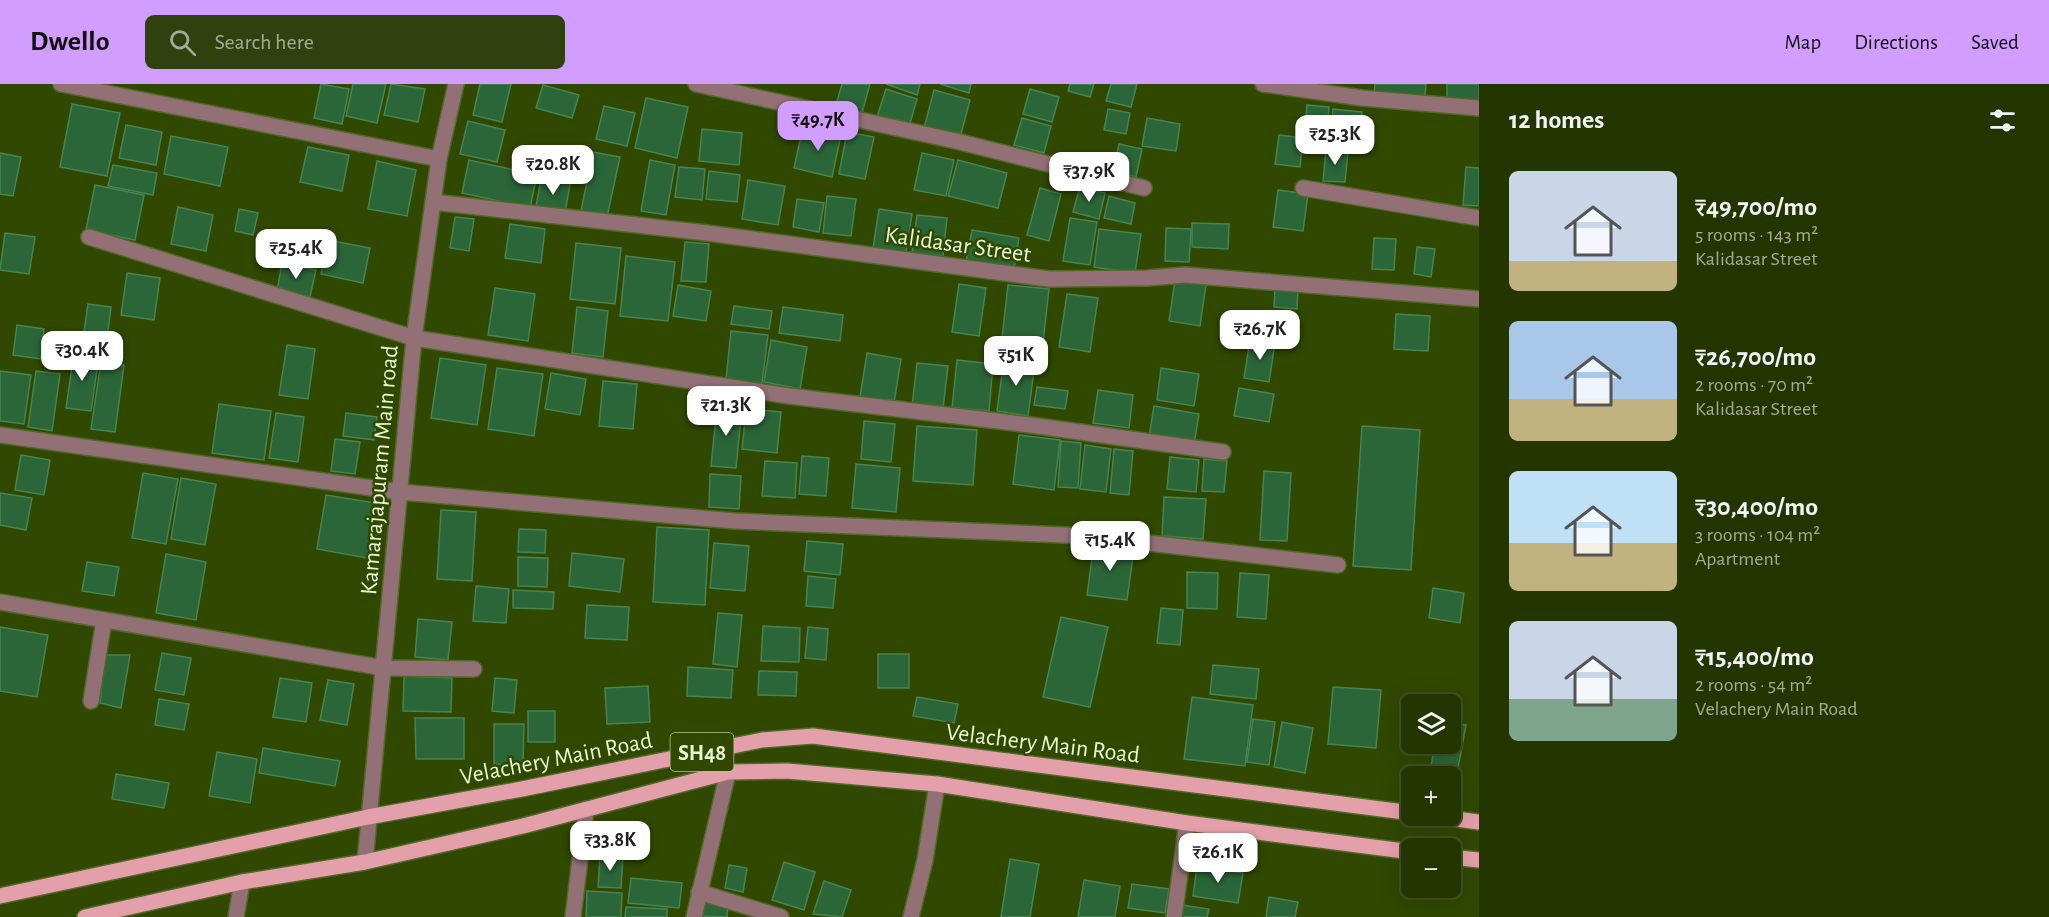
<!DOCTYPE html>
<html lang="en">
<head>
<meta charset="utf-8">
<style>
  :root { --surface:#243600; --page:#30410f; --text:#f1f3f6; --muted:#a3ab99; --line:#415022; --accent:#d19dfe }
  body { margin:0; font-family:"Alegreya Sans",sans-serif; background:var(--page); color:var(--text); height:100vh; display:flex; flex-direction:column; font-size:22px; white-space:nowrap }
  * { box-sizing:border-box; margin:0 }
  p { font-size:20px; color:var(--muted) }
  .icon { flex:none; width:33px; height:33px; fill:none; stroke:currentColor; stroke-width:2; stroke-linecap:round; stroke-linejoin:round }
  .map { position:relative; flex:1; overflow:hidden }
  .sheet { display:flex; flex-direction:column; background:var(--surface); width:570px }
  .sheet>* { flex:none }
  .fabs { position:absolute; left:1401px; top:610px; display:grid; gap:12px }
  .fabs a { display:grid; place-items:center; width:60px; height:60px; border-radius:9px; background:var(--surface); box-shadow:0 6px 24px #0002,0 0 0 2px var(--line); font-size:30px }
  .price { position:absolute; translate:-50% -51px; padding:0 14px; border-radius:12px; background:#fff; color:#222; font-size:20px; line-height:39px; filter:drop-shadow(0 2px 3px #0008) }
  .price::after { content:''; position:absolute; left:50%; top:36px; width:18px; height:14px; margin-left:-9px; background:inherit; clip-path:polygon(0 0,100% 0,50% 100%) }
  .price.on { background:var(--accent); color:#111 }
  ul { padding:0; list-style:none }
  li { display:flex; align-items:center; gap:18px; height:150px; padding:0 30px }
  li span { display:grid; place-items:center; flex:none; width:168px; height:120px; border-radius:9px; color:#555 }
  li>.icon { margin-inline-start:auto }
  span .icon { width:72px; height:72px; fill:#fffc; stroke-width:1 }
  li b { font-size:26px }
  h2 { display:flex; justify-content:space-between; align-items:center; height:72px; padding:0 30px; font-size:26px }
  header { display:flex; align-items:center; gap:36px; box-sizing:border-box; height:84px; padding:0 30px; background:var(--accent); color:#111 }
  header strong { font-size:28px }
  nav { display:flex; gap:33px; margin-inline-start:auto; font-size:21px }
  .search { width:420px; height:54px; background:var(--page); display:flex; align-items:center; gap:15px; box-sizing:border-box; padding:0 21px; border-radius:9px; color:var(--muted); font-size:22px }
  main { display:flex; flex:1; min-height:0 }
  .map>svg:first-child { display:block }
  .building { fill:#2b6638; stroke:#488352; stroke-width:1.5 }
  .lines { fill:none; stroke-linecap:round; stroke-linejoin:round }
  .minor-casing { stroke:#516826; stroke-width:18 }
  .major-casing { stroke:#516826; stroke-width:18 }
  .minor { stroke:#927076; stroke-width:15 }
  .major { stroke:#e39faa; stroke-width:15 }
  .labels { text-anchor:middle; stroke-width:5; stroke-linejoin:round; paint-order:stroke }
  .shield { fill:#304800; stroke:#b0c395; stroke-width:1.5 }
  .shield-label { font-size:22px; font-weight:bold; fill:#e7f8d5 }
  .street-label { font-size:24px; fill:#e7f8d5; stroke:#304800 }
</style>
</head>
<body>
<header>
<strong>Dwello</strong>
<div class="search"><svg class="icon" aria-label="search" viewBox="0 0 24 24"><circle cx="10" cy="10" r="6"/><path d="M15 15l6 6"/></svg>Search here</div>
<nav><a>Map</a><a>Directions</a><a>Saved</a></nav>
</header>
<main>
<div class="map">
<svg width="1479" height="833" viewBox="0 0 1479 833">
  <rect width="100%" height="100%" fill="#304800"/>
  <g class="building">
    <polygon points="321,0 349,5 342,40 314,34"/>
    <polygon points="353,0 386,0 377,39 346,32"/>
    <polygon points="391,0 425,5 418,38 384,31"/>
    <polygon points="480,0 511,0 502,38 473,31"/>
    <polygon points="842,0 870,0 862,29 836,21"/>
    <polygon points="886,0 920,0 917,11"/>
    <polygon points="940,0 971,0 969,9"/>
    <polygon points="1070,0 1094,0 1090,13 1068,7"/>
    <polygon points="1111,0 1137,0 1131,23 1106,17"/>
    <polygon points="1375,0 1426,0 1425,14 1374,11"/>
    <polygon points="1447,0 1479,0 1479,17 1447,16"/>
    <polygon points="543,1 579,11 572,34 536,24"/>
    <polygon points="886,5 917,15 909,43 877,33"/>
    <polygon points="1030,5 1059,13 1052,38 1023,30"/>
    <polygon points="934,6 970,16 960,54 924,44"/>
    <polygon points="646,14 688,23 677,74 635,64"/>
    <polygon points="72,20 120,29 107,92 60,83"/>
    <polygon points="1307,21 1329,23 1326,61 1304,59"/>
    <polygon points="604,22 635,29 627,62 596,55"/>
    <polygon points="1108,25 1130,29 1126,50 1104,46"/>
    <polygon points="1333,25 1362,28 1358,61 1330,58"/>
    <polygon points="1022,34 1051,42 1044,69 1014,61"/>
    <polygon points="1147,34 1180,40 1176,67 1142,62"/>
    <polygon points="468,37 505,46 497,78 460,70"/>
    <polygon points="126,41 162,48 156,81 119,74"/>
    <polygon points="803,43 841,51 832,93 794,84"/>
    <polygon points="702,45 742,49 739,81 699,77"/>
    <polygon points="847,48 874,53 865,95 839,90"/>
    <polygon points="1279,51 1303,54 1300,83 1275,80"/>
    <polygon points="171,52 228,63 220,102 164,90"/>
    <polygon points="1119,60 1142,65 1136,93 1113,88"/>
    <polygon points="308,63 349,71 342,107 300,98"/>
    <polygon points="1326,65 1348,67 1345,98 1323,97"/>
    <polygon points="593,68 620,73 607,133 581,127"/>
    <polygon points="0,69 21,73 13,112 0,110"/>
    <polygon points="922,69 954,76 946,112 914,106"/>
    <polygon points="469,76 537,91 530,124 462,109"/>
    <polygon points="650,76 675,81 666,131 641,127"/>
    <polygon points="958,76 1007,89 998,124 948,112"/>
    <polygon points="377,77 416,86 407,132 368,125"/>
    <polygon points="113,81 157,89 153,111 108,102"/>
    <polygon points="679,83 705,85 702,116 675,113"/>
    <polygon points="1466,83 1479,84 1479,122 1463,121"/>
    <polygon points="709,87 740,91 737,118 706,115"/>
    <polygon points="541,94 570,100 565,129 536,123"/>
    <polygon points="748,96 785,102 778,141 742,135"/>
    <polygon points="95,101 144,111 135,156 86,146"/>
    <polygon points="1080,102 1105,109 1099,135 1073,128"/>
    <polygon points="1040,104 1061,110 1049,157 1027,151"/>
    <polygon points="1278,106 1308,110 1303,147 1273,143"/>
    <polygon points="827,112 856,115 851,152 823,149"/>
    <polygon points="1109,112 1135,119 1131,140 1104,134"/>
    <polygon points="797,115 824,119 819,148 793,143"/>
    <polygon points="178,123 213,131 206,167 171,160"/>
    <polygon points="239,125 258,129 253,151 235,147"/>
    <polygon points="879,125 912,130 906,169 873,164"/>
    <polygon points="917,131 947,134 943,172 912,169"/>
    <polygon points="455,133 474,135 469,167 450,164"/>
    <polygon points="1070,134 1097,138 1090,181 1063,177"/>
    <polygon points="1192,139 1229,140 1228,165 1192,163"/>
    <polygon points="510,140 545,145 541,179 505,174"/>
    <polygon points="1166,144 1191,145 1189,178 1165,177"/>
    <polygon points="1099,145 1141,150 1135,189 1094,183"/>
    <polygon points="972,146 1019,154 1014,185 966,178"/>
    <polygon points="5,149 35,153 29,190 0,186"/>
    <polygon points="1374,154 1396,155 1394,186 1372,185"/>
    <polygon points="328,156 370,164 363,199 321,190"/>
    <polygon points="685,158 709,160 706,198 681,197"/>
    <polygon points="576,159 621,164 615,220 570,215"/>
    <polygon points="1417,163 1435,165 1431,193 1414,190"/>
    <polygon points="626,172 675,178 668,237 620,232"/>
    <polygon points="282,179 316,186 310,213 277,207"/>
    <polygon points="127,189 160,194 154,236 121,231"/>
    <polygon points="1175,196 1206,201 1200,242 1169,237"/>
    <polygon points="959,200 986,204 979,252 952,248"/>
    <polygon points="678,201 711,207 706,237 673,232"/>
    <polygon points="1008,201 1049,205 1042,268 1001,263"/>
    <polygon points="1275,203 1298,204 1297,225 1274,223"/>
    <polygon points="495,204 535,210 528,257 488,251"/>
    <polygon points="1067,210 1098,214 1090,268 1059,263"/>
    <polygon points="88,220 111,223 106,264 82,261"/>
    <polygon points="734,222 772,227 769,245 731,240"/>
    <polygon points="577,223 608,227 603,273 572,269"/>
    <polygon points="783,223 843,231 840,257 779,249"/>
    <polygon points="1396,230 1430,232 1428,267 1394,265"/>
    <polygon points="17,241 44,245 41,275 13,271"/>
    <polygon points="731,247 768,251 762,299 726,295"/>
    <polygon points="771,256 807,263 800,305 764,298"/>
    <polygon points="1250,256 1275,259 1269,298 1244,294"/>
    <polygon points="287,261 315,265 308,315 279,311"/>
    <polygon points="74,269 99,272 91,327 66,324"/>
    <polygon points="867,269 901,275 894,319 860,313"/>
    <polygon points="440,274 486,281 477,341 431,334"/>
    <polygon points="1004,275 1035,279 1028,332 997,327"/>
    <polygon points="957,276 993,280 989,327 952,324"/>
    <polygon points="101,278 124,281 115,348 91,345"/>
    <polygon points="917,279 948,282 943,325 912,322"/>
    <polygon points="497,284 543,290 534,352 488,345"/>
    <polygon points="1161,284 1199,290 1194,322 1157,316"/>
    <polygon points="0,287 31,291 24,340 0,337"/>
    <polygon points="36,287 60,290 52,347 28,343"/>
    <polygon points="551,289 586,295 580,331 545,325"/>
    <polygon points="603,297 637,300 633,345 599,342"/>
    <polygon points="1037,303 1068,307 1065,325 1034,321"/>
    <polygon points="1239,304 1274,310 1269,338 1234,332"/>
    <polygon points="1098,306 1133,311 1129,344 1093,339"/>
    <polygon points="219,320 271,327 264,376 212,369"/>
    <polygon points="717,322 742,324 736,384 711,382"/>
    <polygon points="1154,322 1199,330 1194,360 1149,353"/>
    <polygon points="746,325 781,328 777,369 742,365"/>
    <polygon points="276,329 304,333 298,378 269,374"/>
    <polygon points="346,329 377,333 374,356 343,352"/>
    <polygon points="864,337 895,340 891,378 861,375"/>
    <polygon points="917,342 977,346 973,401 913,397"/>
    <polygon points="1362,342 1420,346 1411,486 1353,482"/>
    <polygon points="1019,351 1060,356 1054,406 1013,400"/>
    <polygon points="335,355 360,358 355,390 331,387"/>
    <polygon points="1061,357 1081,359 1078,404 1058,403"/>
    <polygon points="1085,361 1111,365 1106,408 1080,405"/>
    <polygon points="1114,365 1133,367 1129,411 1110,409"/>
    <polygon points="21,371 50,376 44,411 15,406"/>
    <polygon points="802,372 829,374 826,412 799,410"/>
    <polygon points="1170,373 1199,376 1196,408 1167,405"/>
    <polygon points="1204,375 1227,377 1224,408 1202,407"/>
    <polygon points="765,377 797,379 795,414 762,412"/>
    <polygon points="856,380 900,384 896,428 852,424"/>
    <polygon points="1264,387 1291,389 1287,457 1260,456"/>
    <polygon points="143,389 178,395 166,460 132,454"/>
    <polygon points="710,390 741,392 739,425 709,423"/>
    <polygon points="181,394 216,400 205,461 171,455"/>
    <polygon points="0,409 32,414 26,446 0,441"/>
    <polygon points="326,411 382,420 372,475 317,465"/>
    <polygon points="1164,413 1206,415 1203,455 1162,452"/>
    <polygon points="441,426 476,428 472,497 437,495"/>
    <polygon points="657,443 709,446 705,521 653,518"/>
    <polygon points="519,445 546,446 545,469 518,468"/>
    <polygon points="807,457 843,460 840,491 804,487"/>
    <polygon points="714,459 749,462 745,507 710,504"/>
    <polygon points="1094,460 1134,466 1127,516 1087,511"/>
    <polygon points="572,469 624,475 620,508 569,502"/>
    <polygon points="166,470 206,478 196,536 156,529"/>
    <polygon points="518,473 548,474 547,503 518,502"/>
    <polygon points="87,478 119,483 114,512 82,507"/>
    <polygon points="1187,488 1218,489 1217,525 1187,524"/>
    <polygon points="1240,489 1269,491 1266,535 1237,533"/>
    <polygon points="808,492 836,495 833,524 806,522"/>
    <polygon points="476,502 509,505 506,539 473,537"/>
    <polygon points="1433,504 1464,509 1460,539 1429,534"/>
    <polygon points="513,506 554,508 553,525 513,524"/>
    <polygon points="587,521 629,523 627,556 585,554"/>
    <polygon points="1161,524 1183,526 1180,561 1157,559"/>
    <polygon points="718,529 742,531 737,583 713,580"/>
    <polygon points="1061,533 1108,543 1090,623 1043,613"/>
    <polygon points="418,535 452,538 448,576 415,573"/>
    <polygon points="763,542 800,544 799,578 761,577"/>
    <polygon points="0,543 48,551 37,613 0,607"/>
    <polygon points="808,543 828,545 826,576 805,574"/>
    <polygon points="162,569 191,574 184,611 155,606"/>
    <rect x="878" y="570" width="31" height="34"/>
    <polygon points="105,571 130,571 121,624 100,619"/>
    <polygon points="1213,581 1259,585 1256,615 1210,610"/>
    <polygon points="688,583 733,586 731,614 687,612"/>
    <polygon points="759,587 797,588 796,612 758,611"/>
    <polygon points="404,592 452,594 451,628 403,627"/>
    <polygon points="280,594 312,599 306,638 273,633"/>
    <polygon points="495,594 517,596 514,629 492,627"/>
    <polygon points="328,596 354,600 347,641 320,636"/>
    <polygon points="648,602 650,638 607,640 605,604"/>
    <polygon points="1333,603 1381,606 1376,664 1328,660"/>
    <polygon points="917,613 958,620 954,639 913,632"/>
    <polygon points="1192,613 1253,621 1245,682 1184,675"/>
    <polygon points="159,615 189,620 184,646 155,641"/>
    <rect x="528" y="627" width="27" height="31"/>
    <polygon points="415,634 464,634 464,675 416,675"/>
    <polygon points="1253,635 1275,638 1269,681 1247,678"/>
    <polygon points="1282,638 1313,644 1305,689 1274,683"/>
    <polygon points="1450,638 1466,641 1454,706 1450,705 1450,693 1429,693 1435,660 1450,660"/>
    <polygon points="494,640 524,640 523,681 494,680"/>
    <polygon points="263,664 340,677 335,702 259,689"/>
    <polygon points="217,668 257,675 250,719 209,712"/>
    <polygon points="116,690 169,699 164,724 112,715"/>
    <polygon points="600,772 623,773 621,804 598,803"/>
    <polygon points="1010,775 1039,780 1030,833 1001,833"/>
    <polygon points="784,778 815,788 804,826 772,816"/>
    <polygon points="729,781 747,784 743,808 725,804"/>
    <polygon points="1197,782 1243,789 1238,819 1193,812"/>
    <polygon points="631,794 682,799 679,824 628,819"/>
    <polygon points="1084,796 1120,802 1115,833 1078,833"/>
    <polygon points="824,797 851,806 842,833 813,830"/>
    <polygon points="1132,800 1169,805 1165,829 1128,824"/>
    <polygon points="587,807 622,809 621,833 586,833"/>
    <polygon points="1269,813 1298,818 1295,833 1266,833"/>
    <polygon points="699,816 728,820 727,833 697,832"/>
    <polygon points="1182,821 1209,825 1207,833 1180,833"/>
    <polygon points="626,823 667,825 667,833 625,833"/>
  </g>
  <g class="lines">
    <defs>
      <g id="minor">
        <polyline points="61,0 439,75"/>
        <polyline points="696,0 956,57 1144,104"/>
        <polyline points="1263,0 1362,14 1479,24"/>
        <polyline points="1303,104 1479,134"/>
        <polyline points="433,118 707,149 1049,195 1147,194 1185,191 1479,215"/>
        <polyline points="89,153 414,254 789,312 1030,341 1223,368"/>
        <polyline points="0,351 400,408 735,437 1088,452 1338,481"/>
        <polyline points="0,518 384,584 474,585"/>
        <polyline points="91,617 104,536"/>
        <polyline points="365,778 414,254 439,75 456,0"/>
        <polyline points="699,808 781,833"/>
        <polyline points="236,833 242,798"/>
        <polyline points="573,833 586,725"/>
        <polyline points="694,833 728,688"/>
        <polyline points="911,833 925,776 937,700"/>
        <polyline points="1174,833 1187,739"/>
      </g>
      <g id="major">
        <polyline points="1433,732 1479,738"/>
        <polyline points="1450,773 1479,776"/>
        <polyline points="0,812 368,733 522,705 762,656 813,652 1412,729"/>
        <polyline points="85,833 242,798 365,778 523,742 728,688 787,687 937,700 1187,739 1412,768"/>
      </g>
    </defs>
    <use href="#minor" class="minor-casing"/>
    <use href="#major" class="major-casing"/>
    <use href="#minor" class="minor"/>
    <use href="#major" class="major"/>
  </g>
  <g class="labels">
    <rect class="shield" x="670.5" y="649" width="63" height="38" rx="4.5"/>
    <g class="shield-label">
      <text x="702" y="676">SH48</text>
    </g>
    <g class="street-label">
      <text transform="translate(958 160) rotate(8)" y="8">Kalidasar Street</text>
      <text transform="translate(379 386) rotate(-85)" y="8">Kamarajapuram Main road</text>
      <text transform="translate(1043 659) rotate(7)" y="8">Velachery Main Road</text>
      <text transform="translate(556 674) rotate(-11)" y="8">Velachery Main Road</text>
    </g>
  </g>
</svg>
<div class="fabs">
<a><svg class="icon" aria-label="layers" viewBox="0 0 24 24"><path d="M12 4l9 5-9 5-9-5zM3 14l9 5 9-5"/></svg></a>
<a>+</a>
<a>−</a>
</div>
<b class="price on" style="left:818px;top:68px">₹49.7K</b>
<b class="price" style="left:1335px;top:82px">₹25.3K</b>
<b class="price" style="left:553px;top:112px">₹20.8K</b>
<b class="price" style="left:1089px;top:119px">₹37.9K</b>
<b class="price" style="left:296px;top:196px">₹25.4K</b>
<b class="price" style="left:1260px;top:277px">₹26.7K</b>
<b class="price" style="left:82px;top:298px">₹30.4K</b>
<b class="price" style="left:1016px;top:303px">₹51K</b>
<b class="price" style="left:726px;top:353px">₹21.3K</b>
<b class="price" style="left:1110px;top:488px">₹15.4K</b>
<b class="price" style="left:610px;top:788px">₹33.8K</b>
<b class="price" style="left:1218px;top:800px">₹26.1K</b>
</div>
<section class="sheet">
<h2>12 homes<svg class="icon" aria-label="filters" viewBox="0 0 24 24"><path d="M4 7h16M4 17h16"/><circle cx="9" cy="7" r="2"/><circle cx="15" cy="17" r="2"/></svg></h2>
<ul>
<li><span style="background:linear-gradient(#c9d6e8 75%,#c2b280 0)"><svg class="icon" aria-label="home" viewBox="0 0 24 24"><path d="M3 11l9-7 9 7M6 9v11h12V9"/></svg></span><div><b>₹49,700/mo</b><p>5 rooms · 143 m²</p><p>Kalidasar Street</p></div></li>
<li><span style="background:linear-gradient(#a9c7e8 65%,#c2b280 0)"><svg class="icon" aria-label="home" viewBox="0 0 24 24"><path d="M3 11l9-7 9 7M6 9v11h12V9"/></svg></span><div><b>₹26,700/mo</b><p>2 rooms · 70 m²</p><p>Kalidasar Street</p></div></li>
<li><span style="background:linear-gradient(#bfe0f5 60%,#c2b280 0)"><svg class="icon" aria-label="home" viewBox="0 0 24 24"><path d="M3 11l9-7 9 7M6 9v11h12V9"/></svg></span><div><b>₹30,400/mo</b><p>3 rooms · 104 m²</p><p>Apartment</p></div></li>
<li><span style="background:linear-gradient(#c9d6e8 65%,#7fa58c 0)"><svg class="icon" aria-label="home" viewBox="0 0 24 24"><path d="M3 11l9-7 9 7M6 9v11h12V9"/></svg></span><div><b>₹15,400/mo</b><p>2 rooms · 54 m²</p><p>Velachery Main Road</p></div></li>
</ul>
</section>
</main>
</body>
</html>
